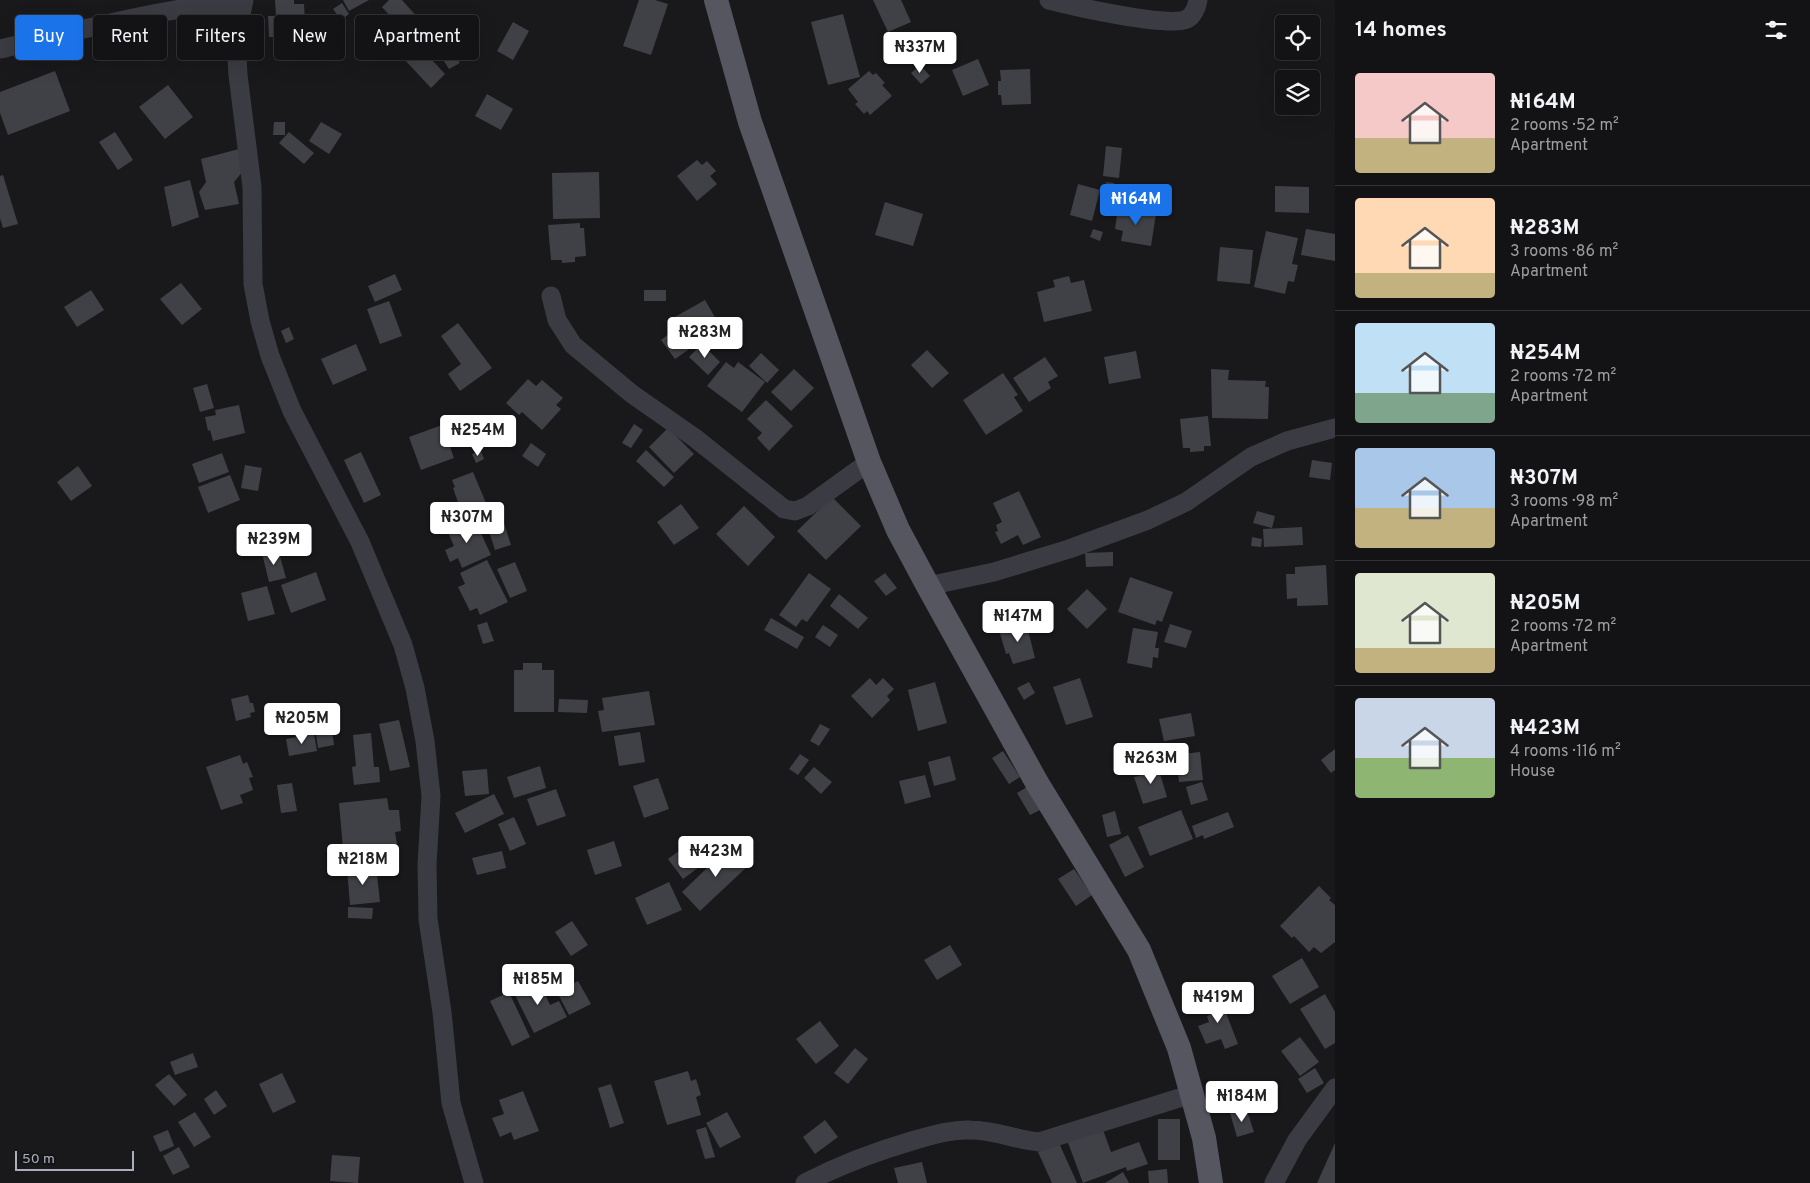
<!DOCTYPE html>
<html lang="en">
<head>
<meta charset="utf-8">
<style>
  :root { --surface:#131315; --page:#1c1c1e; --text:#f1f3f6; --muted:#9d9ea0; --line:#323234; --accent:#1a73e8 }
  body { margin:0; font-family:Overpass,sans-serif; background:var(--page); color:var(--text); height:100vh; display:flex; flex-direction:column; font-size:19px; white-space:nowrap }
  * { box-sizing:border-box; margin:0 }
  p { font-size:16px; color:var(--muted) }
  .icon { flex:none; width:28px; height:28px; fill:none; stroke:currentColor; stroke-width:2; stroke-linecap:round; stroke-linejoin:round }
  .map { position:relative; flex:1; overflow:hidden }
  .side { display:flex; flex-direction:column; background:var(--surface); width:475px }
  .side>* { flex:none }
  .guide { position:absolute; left:15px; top:15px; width:475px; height:45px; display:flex; gap:10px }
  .tools { position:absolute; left:1275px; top:15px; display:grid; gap:10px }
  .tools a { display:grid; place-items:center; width:45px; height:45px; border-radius:5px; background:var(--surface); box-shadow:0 5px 20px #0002,0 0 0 1px var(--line); font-size:25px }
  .scale { position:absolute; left:15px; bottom:12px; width:119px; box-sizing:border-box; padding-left:5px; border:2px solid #aaaebc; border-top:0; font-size:14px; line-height:18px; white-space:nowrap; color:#aaaebc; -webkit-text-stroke:4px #141417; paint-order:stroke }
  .price { position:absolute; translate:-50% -42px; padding:0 11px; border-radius:5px; background:#fff; color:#222; font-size:16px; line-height:32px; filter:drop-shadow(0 1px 2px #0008) }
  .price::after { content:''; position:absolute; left:50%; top:30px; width:15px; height:11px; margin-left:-8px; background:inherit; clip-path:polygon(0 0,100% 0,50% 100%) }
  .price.on { background:var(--accent); color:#fff }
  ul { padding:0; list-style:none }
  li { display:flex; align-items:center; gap:15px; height:125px; padding:0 20px }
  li+li { border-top:1px solid var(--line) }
  li span { display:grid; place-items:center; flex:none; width:140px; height:100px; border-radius:5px; color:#555 }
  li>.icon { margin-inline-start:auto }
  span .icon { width:60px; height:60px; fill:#fffc; stroke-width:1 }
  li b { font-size:21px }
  h2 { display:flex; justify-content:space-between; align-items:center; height:60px; padding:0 20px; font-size:21px }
  .pill { padding:0 18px; border-radius:5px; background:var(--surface); box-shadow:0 5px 20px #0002,0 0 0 1px var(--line); font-size:18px; line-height:45px }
  .pill.on { background:var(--accent); color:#fff }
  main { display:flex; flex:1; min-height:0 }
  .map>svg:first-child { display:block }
  .building { fill:#404146 }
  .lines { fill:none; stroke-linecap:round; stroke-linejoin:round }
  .minor { stroke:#3b3c43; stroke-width:19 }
  .major { stroke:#555660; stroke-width:24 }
</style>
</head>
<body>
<main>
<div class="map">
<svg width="1335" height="1183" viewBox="0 0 1335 1183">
  <rect width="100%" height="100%" fill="#19191c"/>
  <g class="building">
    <polygon points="275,0 294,0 294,4 304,4 305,21 308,21 310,52 276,54 275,37 269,37 268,16 276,16"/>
    <polygon points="343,0 369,0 349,11"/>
    <polygon points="389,0 402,0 418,18 404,31 382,7"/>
    <polygon points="639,0 655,0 668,4 651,55 623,46"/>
    <polygon points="873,0 901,0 911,22 888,32"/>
    <polygon points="342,3 349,14 341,20 333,9"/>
    <polygon points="843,14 860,77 828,85 811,22"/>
    <polygon points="513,22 529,31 513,60 497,51"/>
    <polygon points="943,33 955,46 936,62 925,48"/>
    <polygon points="418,45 445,74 431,88 404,59"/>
    <polygon points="452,51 460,63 449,69 442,58"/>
    <polygon points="978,59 989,85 963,96 952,70"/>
    <polygon points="920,65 930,76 921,84 911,73"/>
    <polygon points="1030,69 1031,104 1002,105 1001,95 998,95 998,81 1001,81 1000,70"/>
    <polygon points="55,71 70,111 8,135 0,113 0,92"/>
    <polygon points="869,71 873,75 876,73 885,83 882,85 892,96 870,115 867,111 864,114 855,104 858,102 848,89"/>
    <polygon points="168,85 193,117 165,139 139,107"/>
    <polygon points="487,94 513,109 501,130 475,116"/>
    <polygon points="274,122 285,122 285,135 273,135"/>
    <polygon points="321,122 342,134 329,154 309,141"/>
    <polygon points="115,132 133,160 118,170 99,142"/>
    <polygon points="289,132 314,153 304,164 279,143"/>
    <polygon points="1106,146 1122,148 1119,178 1103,176"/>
    <polygon points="239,149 243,171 234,182 239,204 205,210 199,192 206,182 201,159"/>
    <polygon points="697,160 702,165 707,161 716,171 710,176 717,184 697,201 677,176"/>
    <polygon points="599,172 600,218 553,219 552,173"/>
    <polygon points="3,175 18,224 3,228 0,218 0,176"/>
    <polygon points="190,180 199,217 172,227 164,187"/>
    <polygon points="1106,182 1114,183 1111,199 1103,197"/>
    <polygon points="1078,184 1100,190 1092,221 1070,215"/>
    <polygon points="1275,186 1309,187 1309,213 1275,212"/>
    <polygon points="885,202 923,214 913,246 875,235"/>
    <polygon points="1118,208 1156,214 1151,246 1121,241 1123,231 1115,229"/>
    <polygon points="580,223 580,228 584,228 586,256 575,257 575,262 562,263 562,260 551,260 548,225"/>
    <polygon points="1093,229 1103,232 1100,241 1090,237"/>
    <polygon points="1306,229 1335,234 1335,261 1301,255"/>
    <polygon points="1266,231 1298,238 1292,264 1298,265 1294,282 1288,281 1285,294 1254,287"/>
    <polygon points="1220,247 1253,250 1250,284 1217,281"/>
    <polygon points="395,274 402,290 375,302 368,286"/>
    <polygon points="1069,276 1071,283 1084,280 1092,311 1044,322 1037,292 1055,287 1053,280"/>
    <polygon points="181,283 202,309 182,325 160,299"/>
    <polygon points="91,290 104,310 77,327 64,307"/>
    <rect x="644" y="290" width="22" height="11"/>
    <polygon points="705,300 716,319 684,337 673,318"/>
    <polygon points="389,301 402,336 380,344 367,309"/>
    <polygon points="458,323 492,368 460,391 448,374 461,364 441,336"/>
    <polygon points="289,327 294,339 286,343 281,331"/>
    <polygon points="674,330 688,350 675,359 661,340"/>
    <polygon points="356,344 367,370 333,385 321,359"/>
    <polygon points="702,344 720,362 708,375 689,357"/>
    <polygon points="927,350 949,373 932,388 911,365"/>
    <polygon points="1136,351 1141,378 1109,384 1104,357"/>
    <polygon points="761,353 779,370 767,383 749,366"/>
    <polygon points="1045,357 1058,376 1048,382 1051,388 1029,402 1013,378"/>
    <polygon points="726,362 734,368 738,362 765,382 742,412 707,386"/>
    <polygon points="794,369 814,388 791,411 771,392"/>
    <polygon points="1211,369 1229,370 1228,380 1266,381 1265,387 1269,387 1268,419 1212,418"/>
    <polygon points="1003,373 1018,395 1014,397 1023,411 986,435 963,400"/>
    <polygon points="528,379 536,386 542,380 563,398 556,405 561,409 542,430 522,412 519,415 506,403"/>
    <polygon points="207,384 214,408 200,412 193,388"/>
    <polygon points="766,400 793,426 769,451 757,438 762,433 747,419"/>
    <polygon points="239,405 245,433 213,441 210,430 208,431 205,417 216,415 215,410"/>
    <polygon points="1208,416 1211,446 1204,446 1204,451 1190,452 1190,448 1183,448 1180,419"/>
    <polygon points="634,424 643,430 631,448 622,443"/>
    <polygon points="442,425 454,458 421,470 409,437"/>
    <polygon points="668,428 694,454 674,473 649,447"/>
    <polygon points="531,443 546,454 538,467 522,456"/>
    <polygon points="646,450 674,477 664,487 636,461"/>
    <polygon points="481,451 484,459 476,463 472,454"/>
    <polygon points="361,452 381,495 364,503 344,460"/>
    <polygon points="222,453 229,472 199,483 192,464"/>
    <polygon points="1312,460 1332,463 1330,480 1309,477"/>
    <polygon points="245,465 262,468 258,491 241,488"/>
    <polygon points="78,466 92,486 71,501 57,482"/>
    <polygon points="473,472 486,503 465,511 462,504 459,505 453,488 455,487 452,480"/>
    <polygon points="230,475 240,500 208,513 198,487"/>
    <polygon points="1019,491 1041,537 1023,545 1018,535 1001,544 995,532 998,531 996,525 1002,522 993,503"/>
    <polygon points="832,497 861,526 826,560 797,531"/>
    <polygon points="681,504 699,528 674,545 657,522"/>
    <polygon points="744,506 775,537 748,566 716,534"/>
    <polygon points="1257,511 1275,516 1272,528 1253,523"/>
    <polygon points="474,518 491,555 462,568 458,558 450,562 445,550 454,546 447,530"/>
    <polygon points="503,520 511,545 495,550 487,525"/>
    <polygon points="1302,527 1303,545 1264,547 1263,529"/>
    <polygon points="1252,537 1262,539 1261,547 1251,546"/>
    <polygon points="278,549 286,578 269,582 262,553"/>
    <polygon points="1113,552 1113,566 1086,567 1085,553"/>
    <polygon points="487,560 508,602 480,615 477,608 470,611 458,587 465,584 460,573"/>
    <polygon points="515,562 527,591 510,598 497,569"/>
    <polygon points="1326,565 1328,605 1297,606 1297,598 1287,599 1286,574 1295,574 1295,567"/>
    <polygon points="316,572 326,600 291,613 281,585"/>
    <polygon points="809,573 831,589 807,622 802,619 796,627 779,615"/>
    <polygon points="885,573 897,588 886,596 874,581"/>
    <polygon points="1130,577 1173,592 1162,622 1157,620 1155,625 1118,612"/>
    <polygon points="267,586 275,614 248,621 241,593"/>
    <polygon points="1087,589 1107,609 1087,629 1067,609"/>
    <polygon points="839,594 868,618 858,629 830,606"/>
    <polygon points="771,618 804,637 797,649 764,630"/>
    <polygon points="487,622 494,641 483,644 477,625"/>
    <polygon points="1026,622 1035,658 1013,664 1009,653 1006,654 999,630"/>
    <polygon points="1170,624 1192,631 1186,648 1164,642"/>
    <polygon points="823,625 838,635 830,647 815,637"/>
    <polygon points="1133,628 1158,632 1155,648 1159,648 1158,658 1153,657 1152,668 1127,663"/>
    <polygon points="523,663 542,663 542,670 554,670 554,712 514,712 514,670 523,670"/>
    <polygon points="870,678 876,685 883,678 894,689 887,696 890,700 872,718 851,696"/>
    <polygon points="1080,678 1093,717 1066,725 1053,687"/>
    <polygon points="935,682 947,723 918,731 908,690"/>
    <polygon points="1029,682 1035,693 1024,700 1017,688"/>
    <polygon points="649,691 655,725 602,732 598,711 604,710 602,698"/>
    <polygon points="248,695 250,703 253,703 255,712 250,713 251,717 236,721 231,699"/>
    <polygon points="559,699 588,700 587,713 558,712"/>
    <polygon points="1191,713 1195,736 1164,741 1159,719"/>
    <polygon points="399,720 410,767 390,771 379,724"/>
    <polygon points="820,724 830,729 819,746 810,741"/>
    <polygon points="332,731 334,745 318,748 316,734"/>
    <polygon points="640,732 645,762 619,766 614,736"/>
    <polygon points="371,733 374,767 379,767 380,782 354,785 352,767 356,766 353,735"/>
    <polygon points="314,734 317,751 289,756 286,739"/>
    <polygon points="1335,749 1335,770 1331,773 1321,760"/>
    <polygon points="1003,751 1020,777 1009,784 992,758"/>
    <polygon points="1200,752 1203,780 1179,782 1177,763 1184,762 1182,754"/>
    <polygon points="800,754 809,760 798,775 789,769"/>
    <polygon points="240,755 243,764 247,762 253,777 249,778 253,790 240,795 243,803 221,810 206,767"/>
    <polygon points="950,756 956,780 934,786 928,762"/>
    <polygon points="1157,764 1167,797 1143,804 1134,777 1147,774 1145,768"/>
    <polygon points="540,766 546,788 514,798 507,777"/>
    <polygon points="814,767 832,782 821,794 804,778"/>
    <polygon points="487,769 489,794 465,796 462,771"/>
    <polygon points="925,775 931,797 905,804 899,781"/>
    <polygon points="658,778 669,809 644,818 633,786"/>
    <polygon points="1202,782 1208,800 1191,805 1186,787"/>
    <polygon points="292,783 297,811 281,813 277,785"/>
    <polygon points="1027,787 1040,810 1030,815 1017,793"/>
    <polygon points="556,789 566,816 537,826 527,799"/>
    <polygon points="494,794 504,814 465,833 455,813"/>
    <polygon points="387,798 389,810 399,810 401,831 395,832 397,844 343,849 339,803"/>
    <polygon points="1181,810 1193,839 1150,856 1138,827"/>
    <polygon points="1115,811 1121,834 1107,837 1102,815"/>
    <polygon points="1228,812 1234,827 1204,839 1203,835 1196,838 1192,826"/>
    <polygon points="514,817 526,844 510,851 498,824"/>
    <polygon points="1128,835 1144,867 1125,877 1109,845"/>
    <polygon points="614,841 622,866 595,875 587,850"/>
    <polygon points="687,845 702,865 683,879 668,859"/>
    <polygon points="731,845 750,864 700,911 682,892"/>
    <polygon points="502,851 506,868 477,875 472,858"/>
    <polygon points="376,866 380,902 350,905 347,869"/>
    <polygon points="1074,869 1092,895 1076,906 1058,879"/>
    <polygon points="669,882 682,910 647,925 635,898"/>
    <polygon points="1319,886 1331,898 1329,900 1335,905 1335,942 1321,953 1314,947 1309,952 1294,936 1292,938 1280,926"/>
    <polygon points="348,907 373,908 372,919 348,918"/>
    <polygon points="572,921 588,945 571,956 555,932"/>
    <polygon points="950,945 962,965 937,980 924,960"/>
    <polygon points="1302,958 1319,987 1290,1004 1272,976"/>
    <polygon points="537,977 550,1005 559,1001 567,1017 534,1033 512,989"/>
    <polygon points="578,981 591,1004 569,1015 557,992"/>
    <polygon points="509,992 530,1037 512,1046 490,1001"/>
    <polygon points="1218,992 1238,1044 1225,1049 1221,1039 1206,1044 1198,1026 1209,1022 1207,1016 1211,1014 1205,997"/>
    <polygon points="1325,994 1335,1012 1335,1043 1325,1049 1300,1009"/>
    <polygon points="820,1021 839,1046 816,1064 796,1039"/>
    <polygon points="1300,1037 1319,1062 1300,1076 1281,1051"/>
    <polygon points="855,1048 868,1059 848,1084 834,1073"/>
    <polygon points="193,1053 198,1067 175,1075 170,1062"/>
    <polygon points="1315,1068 1324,1083 1307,1093 1298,1079"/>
    <polygon points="688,1071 691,1081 696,1079 701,1095 696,1097 701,1115 667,1125 654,1081"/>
    <polygon points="282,1073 296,1102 273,1113 259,1084"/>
    <polygon points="169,1074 187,1095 174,1106 155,1085"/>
    <polygon points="1240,1083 1247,1100 1235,1104 1228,1088"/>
    <polygon points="611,1084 624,1123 610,1128 598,1088"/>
    <polygon points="216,1090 227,1106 214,1115 204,1099"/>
    <polygon points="523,1091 539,1131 514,1140 511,1132 500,1137 492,1118 504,1114 499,1100"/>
    <polygon points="1246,1108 1254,1132 1237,1137 1230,1113"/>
    <polygon points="195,1112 211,1137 194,1147 178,1122"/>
    <polygon points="727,1112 741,1137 720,1148 706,1123"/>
    <rect x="1158" y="1119" width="22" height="41"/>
    <polygon points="825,1120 838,1137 815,1154 803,1137"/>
    <polygon points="706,1127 715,1157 705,1159 696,1130"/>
    <polygon points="1102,1127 1111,1152 1139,1142 1148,1164 1127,1171 1126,1167 1083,1183 1067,1140"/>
    <polygon points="168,1130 174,1146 160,1152 153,1136"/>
    <polygon points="1059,1143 1077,1183 1052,1183 1038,1152"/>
    <polygon points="1335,1143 1335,1183 1317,1183"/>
    <polygon points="179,1147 190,1167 173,1175 163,1156"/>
    <polygon points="332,1155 360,1157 358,1183 330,1181"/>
    <polygon points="922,1162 927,1183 898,1183 894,1168"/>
    <polygon points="1167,1169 1168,1183 1149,1183 1148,1171"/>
    <polygon points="1123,1172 1129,1183 1105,1183"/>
  </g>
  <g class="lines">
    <g class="minor">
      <polyline points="244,0 236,38 238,75 252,187 253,284 260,321 270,356 292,411 360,542 403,645 415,688 425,741 431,796 427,865 428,919 442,1012 451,1103 474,1183"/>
      <path d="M1049,0C1072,6 1169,28 1187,19C1193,16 1197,7 1198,0"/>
      <path d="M0,49C56,36 112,21 169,11C193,7 217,1 241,8"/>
      <polyline points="551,296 557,320 573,345 632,394 695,438 784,509 795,511 808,506 869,462"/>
      <polyline points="928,586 994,572 1069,549 1148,520 1186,502 1251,457 1287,441 1335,428"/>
      <path d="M805,1183C840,1165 877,1151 915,1140C933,1135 952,1129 971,1130C995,1130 1016,1140 1039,1142L1192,1094"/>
      <polyline points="1274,1183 1297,1140 1335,1088"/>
    </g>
    <polyline class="major" points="716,0 750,122 869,462 898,530 928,586 1037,783 1139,950 1179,1048 1204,1138 1211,1183"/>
  </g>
</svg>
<div class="tools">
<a><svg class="icon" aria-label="locate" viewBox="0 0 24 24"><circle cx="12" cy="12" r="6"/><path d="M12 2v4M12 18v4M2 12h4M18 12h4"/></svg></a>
<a><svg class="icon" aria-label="layers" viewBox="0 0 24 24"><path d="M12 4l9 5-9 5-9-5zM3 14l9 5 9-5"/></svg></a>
</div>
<div class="scale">50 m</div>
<b class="price" style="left:920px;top:74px">₦337M</b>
<b class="price on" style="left:1136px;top:226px">₦164M</b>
<b class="price" style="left:705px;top:359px">₦283M</b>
<b class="price" style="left:478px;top:457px">₦254M</b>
<b class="price" style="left:467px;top:544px">₦307M</b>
<b class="price" style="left:274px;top:566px">₦239M</b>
<b class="price" style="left:1018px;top:643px">₦147M</b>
<b class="price" style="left:302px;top:745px">₦205M</b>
<b class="price" style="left:1151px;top:785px">₦263M</b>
<b class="price" style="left:716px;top:878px">₦423M</b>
<b class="price" style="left:363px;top:886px">₦218M</b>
<b class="price" style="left:538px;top:1006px">₦185M</b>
<b class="price" style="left:1218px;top:1024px">₦419M</b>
<b class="price" style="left:1242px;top:1123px">₦184M</b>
<div class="guide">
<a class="pill on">Buy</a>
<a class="pill">Rent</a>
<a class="pill">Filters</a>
<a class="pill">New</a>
<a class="pill">Apartment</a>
</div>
</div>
<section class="side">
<h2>14 homes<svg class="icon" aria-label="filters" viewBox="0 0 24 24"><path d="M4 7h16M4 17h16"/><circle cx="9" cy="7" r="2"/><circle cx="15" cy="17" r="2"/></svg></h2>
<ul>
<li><span style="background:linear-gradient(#f6c9c9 65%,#c2b280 0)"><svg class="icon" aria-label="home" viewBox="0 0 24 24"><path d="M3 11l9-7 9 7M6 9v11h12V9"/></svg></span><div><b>₦164M</b><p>2 rooms · 52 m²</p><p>Apartment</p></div></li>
<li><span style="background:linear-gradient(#ffd9b3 75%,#c2b280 0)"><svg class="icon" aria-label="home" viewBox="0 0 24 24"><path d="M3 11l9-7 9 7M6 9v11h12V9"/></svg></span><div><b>₦283M</b><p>3 rooms · 86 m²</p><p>Apartment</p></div></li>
<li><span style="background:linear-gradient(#bfe0f5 70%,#7fa58c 0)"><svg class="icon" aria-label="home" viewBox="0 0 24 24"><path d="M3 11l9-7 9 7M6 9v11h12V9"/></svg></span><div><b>₦254M</b><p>2 rooms · 72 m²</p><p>Apartment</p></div></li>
<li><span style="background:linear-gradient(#a9c7e8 60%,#c2b280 0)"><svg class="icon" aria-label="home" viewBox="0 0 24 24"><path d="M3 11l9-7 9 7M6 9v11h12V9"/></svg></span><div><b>₦307M</b><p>3 rooms · 98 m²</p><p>Apartment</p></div></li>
<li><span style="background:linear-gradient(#dfe7d0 75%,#c2b280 0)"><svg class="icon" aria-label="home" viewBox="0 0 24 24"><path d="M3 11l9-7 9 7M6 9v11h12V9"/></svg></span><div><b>₦205M</b><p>2 rooms · 72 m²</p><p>Apartment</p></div></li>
<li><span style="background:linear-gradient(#c9d6e8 60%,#8fb573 0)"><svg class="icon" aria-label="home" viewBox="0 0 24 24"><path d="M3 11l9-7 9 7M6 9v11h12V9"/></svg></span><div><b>₦423M</b><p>4 rooms · 116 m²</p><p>House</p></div></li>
</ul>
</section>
</main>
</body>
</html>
